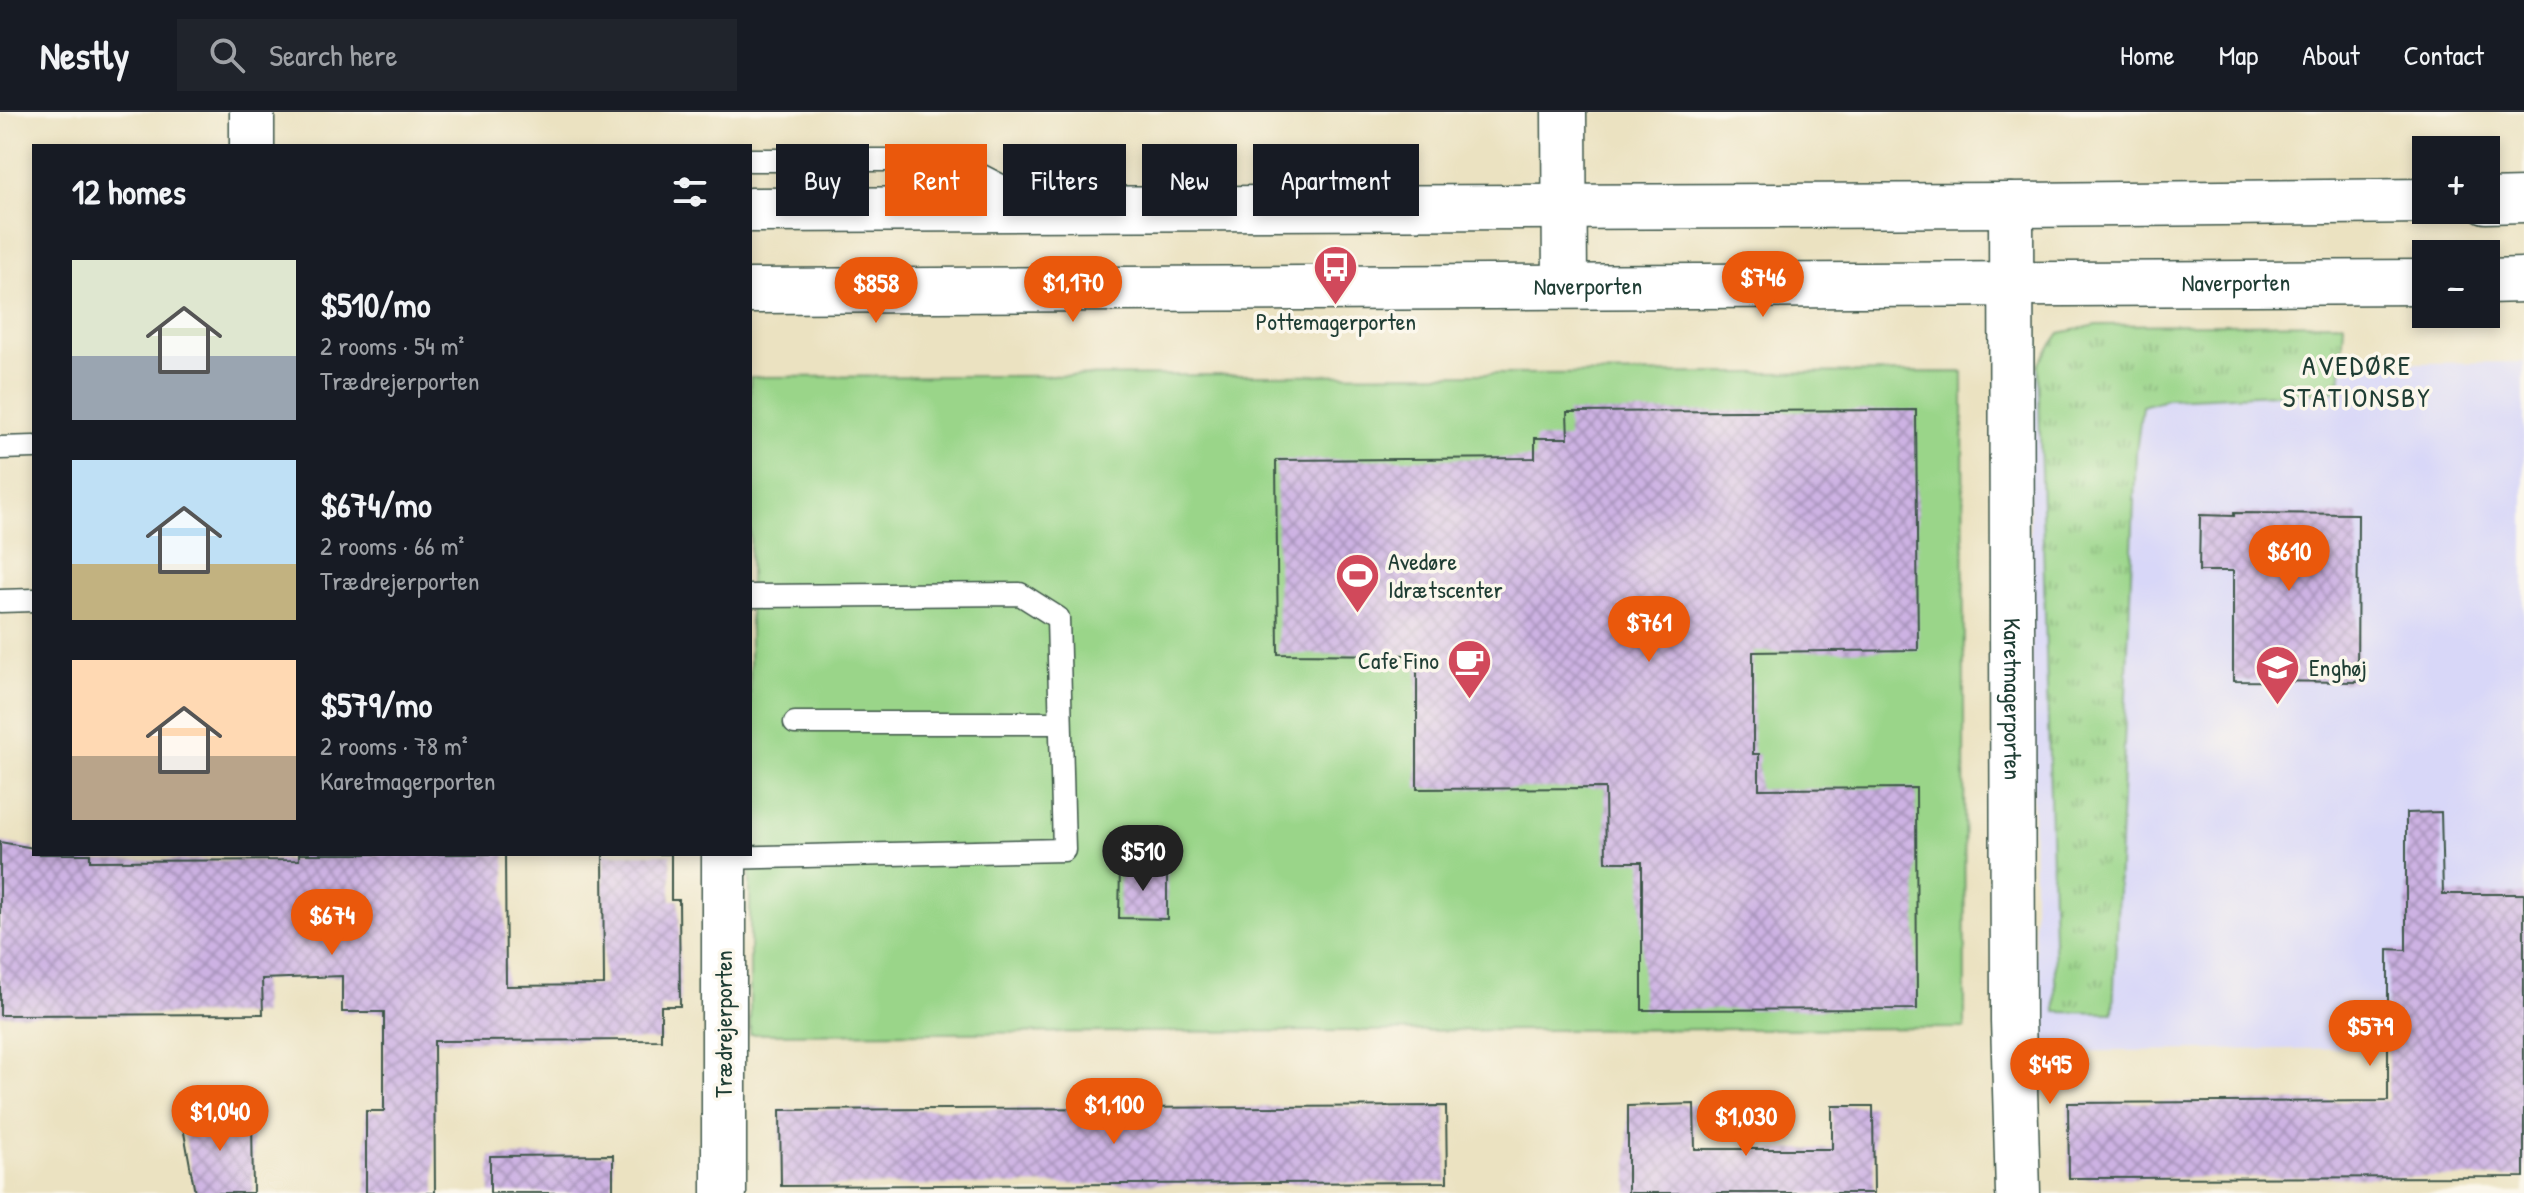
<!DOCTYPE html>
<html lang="en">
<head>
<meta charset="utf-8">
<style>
  :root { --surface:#171b24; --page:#20242c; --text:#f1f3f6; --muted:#9ea1a6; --line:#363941; --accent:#ea580c }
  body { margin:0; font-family:"Patrick Hand",sans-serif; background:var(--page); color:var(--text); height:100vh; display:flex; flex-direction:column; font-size:30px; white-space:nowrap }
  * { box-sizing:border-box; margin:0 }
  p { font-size:26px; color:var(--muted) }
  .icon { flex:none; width:44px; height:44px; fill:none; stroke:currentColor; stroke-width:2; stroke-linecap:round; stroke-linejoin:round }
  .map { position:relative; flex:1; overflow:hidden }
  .drawer { position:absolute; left:32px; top:32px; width:720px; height:712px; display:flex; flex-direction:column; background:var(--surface); border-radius:0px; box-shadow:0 4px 12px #0003 }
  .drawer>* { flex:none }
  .top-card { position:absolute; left:776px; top:32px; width:760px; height:72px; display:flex; gap:16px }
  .fabs { position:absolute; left:2412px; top:24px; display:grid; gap:16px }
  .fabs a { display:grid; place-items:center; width:88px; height:88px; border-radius:0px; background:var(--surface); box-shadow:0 4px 12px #0003; font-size:40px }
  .price { position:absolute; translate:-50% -68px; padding:0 18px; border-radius:28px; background:var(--accent); color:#fff; font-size:26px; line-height:52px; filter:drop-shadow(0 2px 4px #0008) }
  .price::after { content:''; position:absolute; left:50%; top:48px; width:24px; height:18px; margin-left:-12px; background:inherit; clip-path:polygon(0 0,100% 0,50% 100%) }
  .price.active { background:#222; color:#fff }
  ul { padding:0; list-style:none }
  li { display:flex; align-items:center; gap:24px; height:200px; padding:0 40px }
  li span { display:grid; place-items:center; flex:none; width:224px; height:160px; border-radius:0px; color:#555 }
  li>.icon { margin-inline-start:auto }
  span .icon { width:96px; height:96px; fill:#fffc; stroke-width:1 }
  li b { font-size:34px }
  h2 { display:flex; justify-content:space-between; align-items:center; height:96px; padding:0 40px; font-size:34px }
  .chip { padding:0 28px; border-radius:0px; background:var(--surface); box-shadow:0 4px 12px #0003; font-size:28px; line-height:72px }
  .chip.active { background:var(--accent); color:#fff }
  header { display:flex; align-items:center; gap:48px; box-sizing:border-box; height:112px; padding:0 40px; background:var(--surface); border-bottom:2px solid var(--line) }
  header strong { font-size:38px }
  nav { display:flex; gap:44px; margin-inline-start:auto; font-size:28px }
  .search { width:560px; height:72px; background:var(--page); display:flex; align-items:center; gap:20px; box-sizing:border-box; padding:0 28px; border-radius:0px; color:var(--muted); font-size:30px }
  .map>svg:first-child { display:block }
  .built { fill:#d8d7f8 }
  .grass { fill:url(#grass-tufts); stroke:#5c895e; stroke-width:2 }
  .garden { fill:#9ad589; stroke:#5c895e; stroke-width:2 }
  .building { fill:url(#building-cross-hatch) }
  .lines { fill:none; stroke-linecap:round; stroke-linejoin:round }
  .lane-casing { stroke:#3e5649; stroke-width:25 }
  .street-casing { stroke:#3e5649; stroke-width:47 }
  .secondary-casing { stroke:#3e5649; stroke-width:47 }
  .lane { stroke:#fff; stroke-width:22 }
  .street { stroke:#fff; stroke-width:44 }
  .secondary { stroke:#fff; stroke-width:44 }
  .labels { text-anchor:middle; stroke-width:7; stroke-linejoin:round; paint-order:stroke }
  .street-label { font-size:24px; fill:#1f3d34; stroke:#fbf7ec }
  .poi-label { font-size:24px; fill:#1f3d34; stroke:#fbf7ec; text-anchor:start }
  .quarter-label { font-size:28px; letter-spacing:2px; fill:#1f3d34; stroke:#fbf7ec }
</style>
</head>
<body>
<header>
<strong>Nestly</strong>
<div class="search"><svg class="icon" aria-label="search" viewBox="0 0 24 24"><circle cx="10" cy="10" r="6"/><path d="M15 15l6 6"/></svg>Search here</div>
<nav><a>Home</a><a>Map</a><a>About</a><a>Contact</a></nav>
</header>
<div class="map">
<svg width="2524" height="1081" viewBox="0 0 2524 1081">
  <defs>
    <pattern id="grass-tufts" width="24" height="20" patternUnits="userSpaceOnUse" patternTransform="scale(2)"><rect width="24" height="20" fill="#9ad589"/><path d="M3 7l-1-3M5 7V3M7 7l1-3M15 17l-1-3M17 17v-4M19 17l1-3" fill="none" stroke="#7dae71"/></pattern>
    <pattern id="building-cross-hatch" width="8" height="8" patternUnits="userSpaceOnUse" patternTransform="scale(2)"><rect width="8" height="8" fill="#cdb2e3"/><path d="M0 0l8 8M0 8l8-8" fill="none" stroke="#a692b9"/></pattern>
  </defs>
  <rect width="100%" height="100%" fill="#fbf7ec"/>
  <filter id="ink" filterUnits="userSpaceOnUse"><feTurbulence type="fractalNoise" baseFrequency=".0125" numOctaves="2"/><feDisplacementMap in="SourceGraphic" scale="16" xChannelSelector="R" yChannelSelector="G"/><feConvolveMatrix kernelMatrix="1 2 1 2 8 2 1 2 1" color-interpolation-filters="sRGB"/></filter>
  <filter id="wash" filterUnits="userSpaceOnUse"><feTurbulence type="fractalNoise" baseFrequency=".006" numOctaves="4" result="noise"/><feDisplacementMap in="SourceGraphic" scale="32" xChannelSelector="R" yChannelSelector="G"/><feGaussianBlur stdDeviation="1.8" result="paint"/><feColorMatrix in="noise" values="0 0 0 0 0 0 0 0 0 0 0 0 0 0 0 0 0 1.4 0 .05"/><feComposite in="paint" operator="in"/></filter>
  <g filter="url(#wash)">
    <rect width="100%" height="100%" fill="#ebe2c1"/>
    <polygon class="built" points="2524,250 2524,934 2036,940 2028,255"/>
    <polygon class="grass" points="2344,211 2340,279 2166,287 2142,294 2136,340 2113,901 2056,900 2038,252 2060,221 2097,213"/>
    <polygon class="garden" points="1963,260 1965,916 750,922 750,265"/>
    <g id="blocks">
      <g class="building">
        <polygon points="1916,298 1918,538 1753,540 1753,642 1759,642 1759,677 1916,676 1917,897 1642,898 1642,750 1606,750 1605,676 1417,677 1417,543 1278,542 1276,348 1535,346 1535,326 1568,326 1567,300"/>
        <polygon points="2234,401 2358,402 2357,570 2233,569 2233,459 2199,459 2200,403 2234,404"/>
        <polygon points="2441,700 2443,782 2524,782 2524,1065 2069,1066 2068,991 2388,989 2388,837 2406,838 2406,701"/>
        <polygon points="0,730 34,736 34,742 90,742 90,749 299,748 299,742 505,742 506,874 604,873 603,742 671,742 671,788 679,788 680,894 661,894 661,928 434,929 435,1081 366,1081 366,999 384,999 384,900 342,900 342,864 262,867 263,902 0,903"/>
        <polygon points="1120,755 1167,755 1167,807 1119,806"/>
        <polygon points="1694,992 1695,1037 1832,1037 1832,994 1873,994 1874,1081 1628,1081 1628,994"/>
        <polygon points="1446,994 1447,1070 781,1074 780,998"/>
        <polygon points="181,1004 252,1005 253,1081 195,1081"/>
        <polygon points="613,1043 613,1081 490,1081 490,1044"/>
      </g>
    </g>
  </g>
  <g filter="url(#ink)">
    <use href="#blocks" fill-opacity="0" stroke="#3e5649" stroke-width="2"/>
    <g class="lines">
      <defs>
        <g id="lane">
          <polyline points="750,48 891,48 972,59 1029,88"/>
          <polyline points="0,336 34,335"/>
          <polyline points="0,489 34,488"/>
          <polyline points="795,611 1060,611"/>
          <polyline points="724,746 1064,738 1058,506 1020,482 750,484"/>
        </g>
        <g id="street">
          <polyline points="1564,0 1565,174"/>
          <path id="s1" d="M2011,93L2013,908L2018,1081"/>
          <polyline points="724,742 724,1081"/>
        </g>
        <g id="secondary">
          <polyline points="252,0 252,34"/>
          <polyline points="2486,89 2524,88"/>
          <polyline points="750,98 2011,93 2426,89"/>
          <polyline points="2486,169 2524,168"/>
          <path id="s2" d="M750,179L2426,170"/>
        </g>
      </defs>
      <use href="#lane" class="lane-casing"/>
      <use href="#street" class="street-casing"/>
      <use href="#secondary" class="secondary-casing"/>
      <use href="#lane" class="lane"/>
      <use href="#street" class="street"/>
      <use href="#secondary" class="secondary"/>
    </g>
  </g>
  <defs>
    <symbol id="bus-pin" viewBox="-11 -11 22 30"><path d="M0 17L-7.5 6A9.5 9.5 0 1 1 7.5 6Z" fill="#d1495b" stroke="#fbf7ec"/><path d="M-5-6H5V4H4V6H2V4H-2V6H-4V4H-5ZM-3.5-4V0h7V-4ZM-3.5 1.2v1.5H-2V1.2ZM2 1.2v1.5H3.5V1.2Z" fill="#fff"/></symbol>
    <symbol id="stadium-pin" viewBox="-11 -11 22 30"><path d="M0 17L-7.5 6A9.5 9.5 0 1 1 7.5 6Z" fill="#d1495b" stroke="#fbf7ec"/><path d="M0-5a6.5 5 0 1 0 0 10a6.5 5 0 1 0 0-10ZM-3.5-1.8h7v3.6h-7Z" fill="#fff"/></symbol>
    <symbol id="cafe-pin" viewBox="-11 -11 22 30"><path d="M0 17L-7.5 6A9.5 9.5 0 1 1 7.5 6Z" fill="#d1495b" stroke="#fbf7ec"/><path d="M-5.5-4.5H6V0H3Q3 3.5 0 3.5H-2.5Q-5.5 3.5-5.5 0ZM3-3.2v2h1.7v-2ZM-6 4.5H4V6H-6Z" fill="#fff"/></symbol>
    <symbol id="school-pin" viewBox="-11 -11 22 30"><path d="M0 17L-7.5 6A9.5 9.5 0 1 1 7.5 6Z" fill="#d1495b" stroke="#fbf7ec"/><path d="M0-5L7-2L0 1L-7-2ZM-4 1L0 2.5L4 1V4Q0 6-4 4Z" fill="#fff"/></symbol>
  </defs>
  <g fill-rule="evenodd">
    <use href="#bus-pin" x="1310" y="130" width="51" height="69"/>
    <use href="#stadium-pin" x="1332" y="438" width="51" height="69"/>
    <use href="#cafe-pin" x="1444" y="524" width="51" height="69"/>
    <use href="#school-pin" x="2252" y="530" width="51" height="69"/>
  </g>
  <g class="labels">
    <g class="street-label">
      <text dy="8" stroke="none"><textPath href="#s2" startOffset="1486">Naverporten</textPath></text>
      <text dy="8" stroke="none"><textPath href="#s2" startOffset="838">Naverporten</textPath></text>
      <text dy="8" stroke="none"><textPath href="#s1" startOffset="494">Karetmagerporten</textPath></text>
      <text transform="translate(724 912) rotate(-90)" y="8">Trædrejerporten</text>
    </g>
    <g class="poi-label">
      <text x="1336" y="218" text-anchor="middle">Pottemagerporten</text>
      <text x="1388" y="458">Avedøre<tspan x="1388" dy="28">Idrætscenter</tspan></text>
      <text x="1439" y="557" text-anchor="end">Cafe Fino</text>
      <text x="2309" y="564">Enghøj</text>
    </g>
    <g class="quarter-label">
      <text x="2357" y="263">AVEDØRE<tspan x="2357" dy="32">STATIONSBY</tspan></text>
    </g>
  </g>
</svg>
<div class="fabs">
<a>+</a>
<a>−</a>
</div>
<b class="price" style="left:1763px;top:207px">$746</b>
<b class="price" style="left:1073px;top:212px">$1,170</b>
<b class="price" style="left:876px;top:213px">$858</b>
<b class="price" style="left:2289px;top:481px">$610</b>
<b class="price" style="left:1649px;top:552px">$761</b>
<b class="price active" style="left:1143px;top:781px">$510</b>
<b class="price" style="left:332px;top:845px">$674</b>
<b class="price" style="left:2370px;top:956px">$579</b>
<b class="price" style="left:2050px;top:994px">$495</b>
<b class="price" style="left:1114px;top:1034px">$1,100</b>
<b class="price" style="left:220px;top:1041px">$1,040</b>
<b class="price" style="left:1746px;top:1046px">$1,030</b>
<div class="top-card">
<a class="chip">Buy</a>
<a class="chip active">Rent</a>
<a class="chip">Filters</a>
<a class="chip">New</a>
<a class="chip">Apartment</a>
</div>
<section class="drawer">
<h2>12 homes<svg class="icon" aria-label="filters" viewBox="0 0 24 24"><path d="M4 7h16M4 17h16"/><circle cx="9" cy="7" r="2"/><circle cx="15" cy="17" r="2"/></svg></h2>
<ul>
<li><span style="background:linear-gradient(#dfe7d0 60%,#9aa5b1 0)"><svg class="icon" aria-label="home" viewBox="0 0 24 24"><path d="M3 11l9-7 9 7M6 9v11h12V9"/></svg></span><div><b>$510/mo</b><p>2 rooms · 54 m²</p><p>Trædrejerporten</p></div></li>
<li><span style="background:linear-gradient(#bfe0f5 65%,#c2b280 0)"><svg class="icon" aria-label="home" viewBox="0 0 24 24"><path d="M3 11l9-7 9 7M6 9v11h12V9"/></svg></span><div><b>$674/mo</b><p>2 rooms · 66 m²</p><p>Trædrejerporten</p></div></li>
<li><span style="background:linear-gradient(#ffd9b3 60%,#b9a48a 0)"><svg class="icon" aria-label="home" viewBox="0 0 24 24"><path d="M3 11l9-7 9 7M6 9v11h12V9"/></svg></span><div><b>$579/mo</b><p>2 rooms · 78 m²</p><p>Karetmagerporten</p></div></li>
</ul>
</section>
</div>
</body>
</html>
